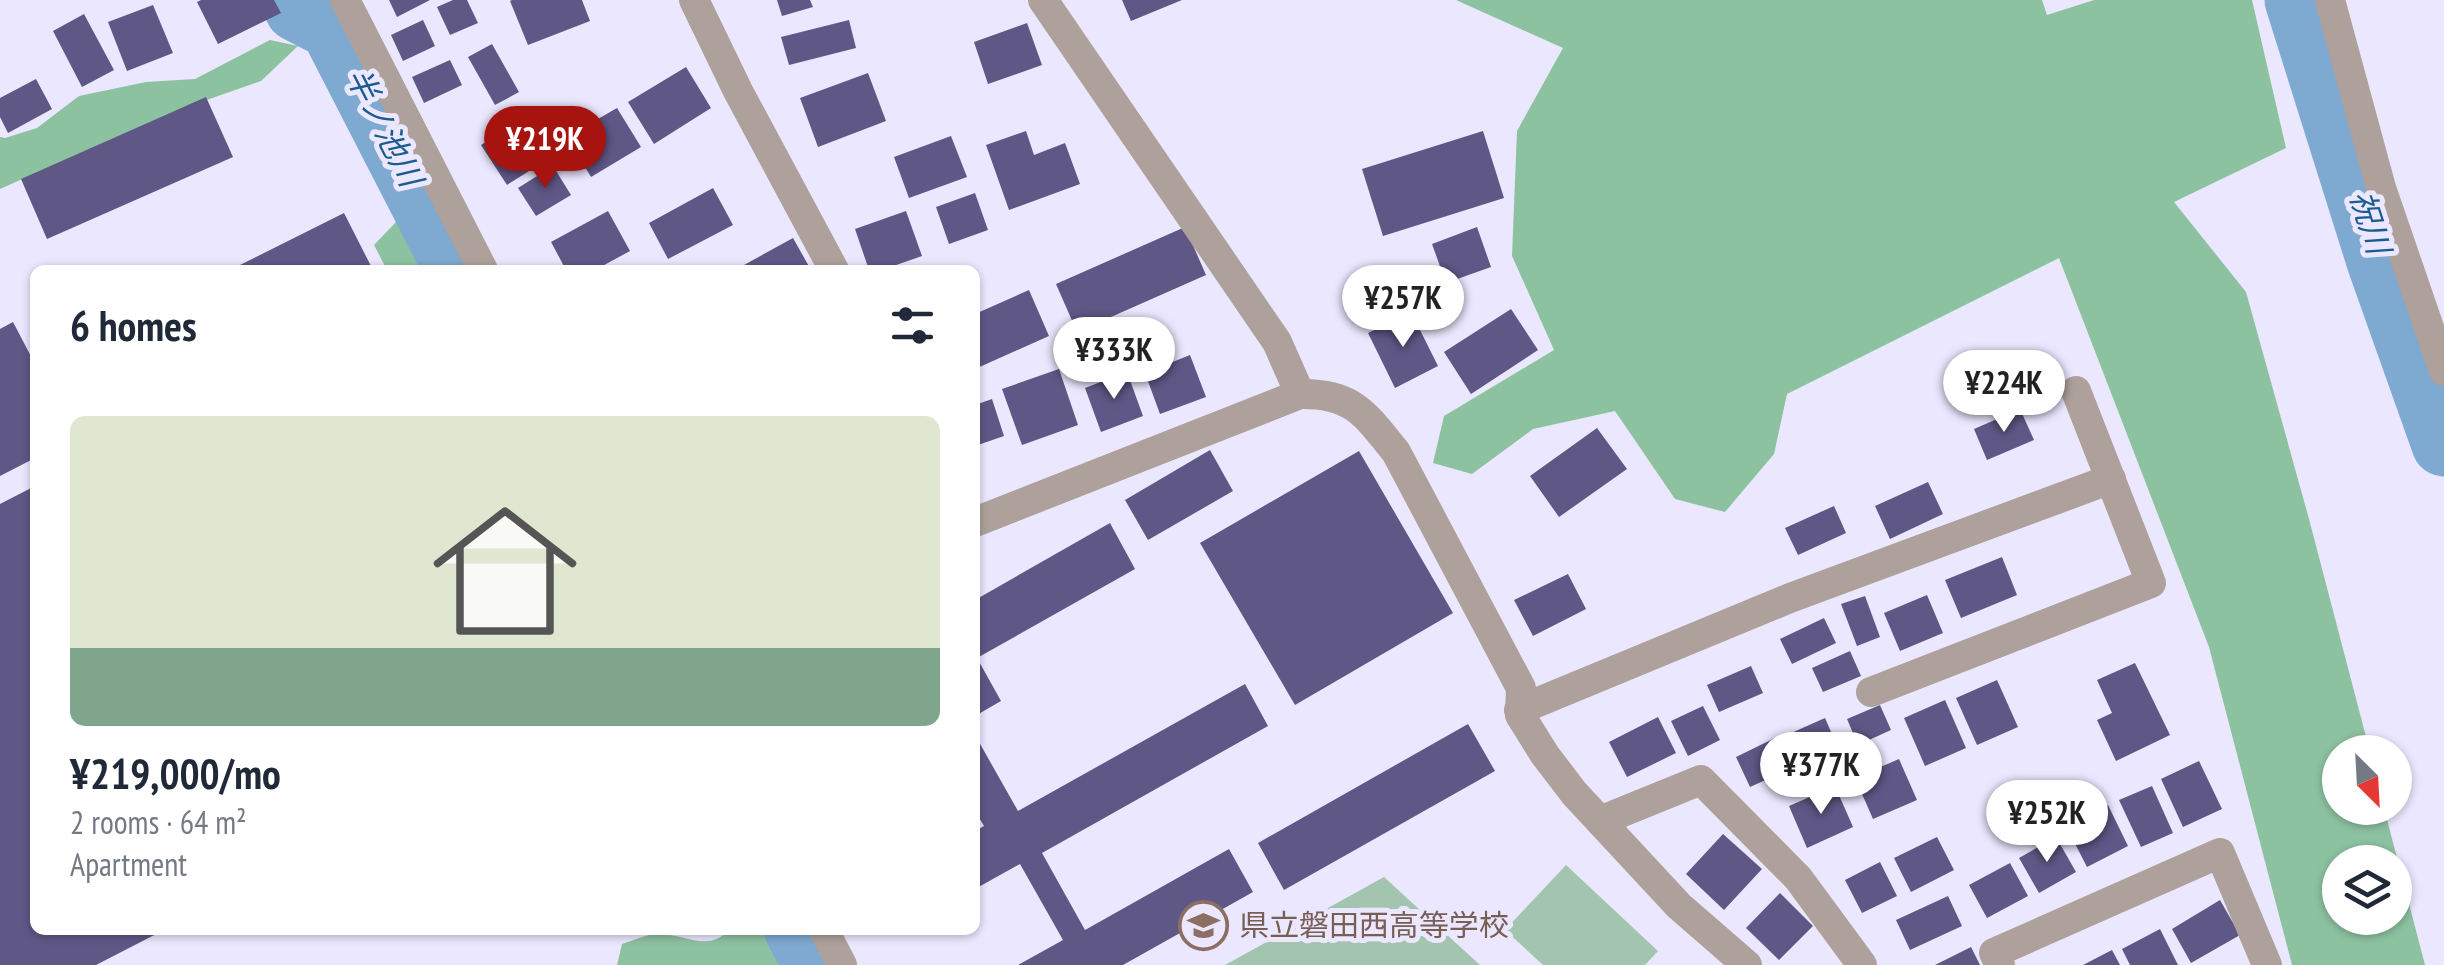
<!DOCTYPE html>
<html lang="en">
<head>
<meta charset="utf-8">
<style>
  :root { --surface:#fff; --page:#f6f6f7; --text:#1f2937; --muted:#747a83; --line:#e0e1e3; --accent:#a7130f }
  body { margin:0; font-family:"PT Sans Narrow","Noto Sans JP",sans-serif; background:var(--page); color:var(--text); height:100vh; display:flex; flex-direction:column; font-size:38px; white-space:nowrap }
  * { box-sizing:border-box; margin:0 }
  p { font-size:32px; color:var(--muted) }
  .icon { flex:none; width:55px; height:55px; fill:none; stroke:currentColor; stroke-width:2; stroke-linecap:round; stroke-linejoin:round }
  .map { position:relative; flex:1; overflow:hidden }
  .side { position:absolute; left:30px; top:265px; width:950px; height:670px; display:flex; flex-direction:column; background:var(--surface); border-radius:15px; box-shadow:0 2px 8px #0004 }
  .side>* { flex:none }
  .needle { width:65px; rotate:156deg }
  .controls { position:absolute; left:2322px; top:735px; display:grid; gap:20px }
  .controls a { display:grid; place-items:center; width:90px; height:90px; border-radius:50%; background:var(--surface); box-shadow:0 2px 8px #0004; font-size:50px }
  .price { position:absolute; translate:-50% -85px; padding:0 22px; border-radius:35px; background:#fff; color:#222; font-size:32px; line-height:65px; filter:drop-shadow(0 2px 5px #0008) }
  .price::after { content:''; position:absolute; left:50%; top:60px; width:30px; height:22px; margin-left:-15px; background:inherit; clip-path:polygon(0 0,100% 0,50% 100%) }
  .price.selected { background:var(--accent); color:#fff }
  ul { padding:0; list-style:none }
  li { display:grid; align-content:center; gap:20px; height:530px; padding:0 40px }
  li+li { border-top:2px solid var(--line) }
  li span { display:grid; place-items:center; height:310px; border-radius:15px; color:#555 }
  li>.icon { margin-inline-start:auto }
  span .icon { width:180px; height:180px; fill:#fffc; stroke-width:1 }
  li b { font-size:42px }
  h2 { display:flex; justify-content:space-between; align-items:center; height:120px; padding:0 40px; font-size:42px }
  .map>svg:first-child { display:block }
  .green { fill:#a3c5af }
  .forest { fill:#8dc2a1; fill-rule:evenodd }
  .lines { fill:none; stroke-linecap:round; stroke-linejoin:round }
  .river { stroke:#7ea9d0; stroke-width:65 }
  .building { fill:#5f5786 }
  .minor { stroke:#aea19b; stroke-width:30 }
  .labels { text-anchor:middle; stroke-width:10; stroke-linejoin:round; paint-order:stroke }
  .education-label { font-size:30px; fill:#785e54; stroke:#eae7fe; text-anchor:start }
  .water-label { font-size:32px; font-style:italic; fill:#1c5b8e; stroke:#eae7fe }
</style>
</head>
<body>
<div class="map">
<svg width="2444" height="965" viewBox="0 0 2444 965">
  <rect width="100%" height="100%" fill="#eae7fe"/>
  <g class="green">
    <polygon points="1566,865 1658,951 1645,965 1543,965 1505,930"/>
    <polygon points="1384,877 1480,965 1225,965"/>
  </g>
  <g class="forest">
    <path d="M1456,0H2042L2047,15L2094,0H2252L2286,148L2174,202L2246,292L2309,519L2370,752H2340V808H2384L2425,965H2292L2209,647L2059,258L1787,394L1774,454L1725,512L1675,499L1615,411L1533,429L1472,474L1433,463L1444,416L1554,350L1512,256L1517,131L1563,48ZM2395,862V918H2340V862Z"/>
    <polygon points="270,40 298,46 261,81 175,111 0,189 0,137 5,138 37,128 79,96 146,82 195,79"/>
    <polygon points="444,193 483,270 387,270 374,245 420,197"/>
    <path d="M729,930H813L809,954L795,965H617L622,944C634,940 649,933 661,934C686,935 709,952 729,930Z"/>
  </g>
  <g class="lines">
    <g class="river">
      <polyline points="293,0 297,9 332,27 457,270"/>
      <polyline points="2297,0 2379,261 2444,444"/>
      <polyline points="797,930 815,965"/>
    </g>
  </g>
  <g class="building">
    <polygon points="201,0 274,0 281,13 218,44 197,2"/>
    <polygon points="389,0 430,0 397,17"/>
    <polygon points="453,0 467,0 478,23 450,35 437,7"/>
    <polygon points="512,0 582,0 590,21 528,45 510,1"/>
    <polygon points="777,0 810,0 813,7 782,16"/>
    <polygon points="1122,0 1182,0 1131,21"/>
    <polygon points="153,5 173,53 127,71 108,22"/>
    <polygon points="84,14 114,70 82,87 53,31"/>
    <polygon points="423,20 435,46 403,61 391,35"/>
    <polygon points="849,20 856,48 789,65 781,37"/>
    <polygon points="1027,23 1042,65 988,84 974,42"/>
    <polygon points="492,44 519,92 495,105 468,57"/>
    <polygon points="450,60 462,85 424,103 412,77"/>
    <polygon points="686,67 711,108 654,144 628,102"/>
    <polygon points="868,73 886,121 818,147 800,98"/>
    <polygon points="36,79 52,109 8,133 0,117 0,98"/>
    <polygon points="206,97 233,157 47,239 21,179"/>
    <polygon points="617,108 641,147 591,177 567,137"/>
    <polygon points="529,116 553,156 507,185 481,145"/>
    <polygon points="1026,131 1034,155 1065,143 1080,184 1009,210 986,145"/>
    <polygon points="1483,131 1504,198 1383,236 1362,169"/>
    <polygon points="951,136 967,177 909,198 894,157"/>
    <polygon points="553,166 571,195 536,216 518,188"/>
    <polygon points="713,188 733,225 668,259 649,223"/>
    <polygon points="975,193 988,230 949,244 936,207"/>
    <polygon points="608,211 630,251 595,270 566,270 551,242"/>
    <polygon points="906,211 922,256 882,270 869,270 855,229"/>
    <polygon points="344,213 373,270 230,270"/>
    <polygon points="1185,227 1206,275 1077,332 1056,284"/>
    <polygon points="1477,227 1491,267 1446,283 1432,244"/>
    <polygon points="793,238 811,270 735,270"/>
    <polygon points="1029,290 1049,336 975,369 975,314"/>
    <polygon points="1511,309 1538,350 1471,394 1444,352"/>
    <polygon points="1411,312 1438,366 1395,388 1368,333"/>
    <polygon points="13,322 35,364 35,458 0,476 0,329"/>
    <polygon points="1190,355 1206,397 1160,414 1145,373"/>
    <polygon points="1059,369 1078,425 1022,445 1002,389"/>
    <polygon points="1127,372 1143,416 1101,432 1085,388"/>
    <polygon points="992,399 1004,436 975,446 975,405"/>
    <polygon points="2020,409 2034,440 1987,460 1974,429"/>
    <polygon points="1597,428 1627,469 1559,517 1530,476"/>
    <polygon points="1210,450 1233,491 1148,540 1125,500"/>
    <polygon points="1359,451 1453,613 1295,705 1200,543"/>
    <polygon points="1928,482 1943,514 1890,539 1875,506"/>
    <polygon points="35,486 35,930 164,930 96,965 0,965 0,504"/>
    <polygon points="1834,506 1846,533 1798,555 1785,528"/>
    <polygon points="1110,523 1135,569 977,658 1001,701 975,716 975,600"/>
    <polygon points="2002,557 2017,595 1961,618 1945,580"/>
    <polygon points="1568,574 1586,609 1533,636 1514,600"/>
    <polygon points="1927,595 1943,633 1900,651 1884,613"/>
    <polygon points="1865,596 1880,637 1857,646 1841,604"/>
    <polygon points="1824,618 1836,643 1792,664 1780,639"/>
    <polygon points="1850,651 1861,676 1823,692 1812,668"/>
    <polygon points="2135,663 2170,735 2116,761 2097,720 2112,713 2097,680"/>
    <polygon points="1751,666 1763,693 1719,712 1707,685"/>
    <polygon points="1997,680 2018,727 1977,745 1956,698"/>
    <polygon points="1245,684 1268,726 1042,853 1085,930 1229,849 1253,892 1123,965 1018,965 1063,940 1020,864 975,889 975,831 984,826 975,811 975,735 1018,811"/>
    <polygon points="1945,700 1966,748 1925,766 1904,718"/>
    <polygon points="1880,705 1891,730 1858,745 1847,719"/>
    <polygon points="1703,706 1720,740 1688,756 1671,721"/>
    <polygon points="1658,717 1676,753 1627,777 1609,742"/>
    <polygon points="1825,718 1838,748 1802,764 1789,734"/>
    <polygon points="1468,724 1495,771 1284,890 1258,843"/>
    <polygon points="1777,737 1792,768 1750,787 1736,757"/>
    <polygon points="1899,759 1917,800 1873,819 1855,778"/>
    <polygon points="2199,761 2222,809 2183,827 2161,779"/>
    <polygon points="1835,786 1853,827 1807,848 1789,806"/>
    <polygon points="2152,786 2173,833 2141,847 2119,800"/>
    <polygon points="2108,805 2128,846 2087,867 2066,826"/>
    <polygon points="1723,834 1762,869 1724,910 1686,874"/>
    <polygon points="1937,837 1954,870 1911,892 1894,858"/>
    <polygon points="2056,837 2076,872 2039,893 2019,858"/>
    <polygon points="1880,862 1897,896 1862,913 1845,880"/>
    <polygon points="2010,863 2028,896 1987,918 1969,885"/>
    <polygon points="1780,893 1813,926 1779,960 1746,928"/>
    <polygon points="1948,896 1962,926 1910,950 1896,920"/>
    <polygon points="2220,900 2240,935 2191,963 2172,929"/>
    <polygon points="2160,929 2178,965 2130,965 2122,949"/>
    <polygon points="1971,947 1980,965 1935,965"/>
    <polygon points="2112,950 2120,965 2083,965"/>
  </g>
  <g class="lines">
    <g class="minor">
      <polyline points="345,0 483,270"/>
      <polyline points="694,0 738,91 834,270"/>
      <polyline points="1043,0 1277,342 1300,394"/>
      <polyline points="2330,0 2381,188 2444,371"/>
      <path d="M975,522L1300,394C1353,393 1365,414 1396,452L1521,688L1520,715L1545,755L1574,793L1679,906L1747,965"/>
      <polyline points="1871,692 2151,583 2076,391"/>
      <polyline points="1519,710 1790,598 2111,479"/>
      <polyline points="1600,821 1701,780 1798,878 1862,965"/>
      <polyline points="824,930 842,965"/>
      <polyline points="2000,965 1994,953 2220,853 2267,965"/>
    </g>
  </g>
  <defs>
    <symbol id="school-ring" viewBox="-11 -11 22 22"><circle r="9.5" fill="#eae7fe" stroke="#8d6e63" stroke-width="1.5"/><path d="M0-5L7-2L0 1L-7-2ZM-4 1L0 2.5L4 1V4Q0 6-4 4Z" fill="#8d6e63"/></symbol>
  </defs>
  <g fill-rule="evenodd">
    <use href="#school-ring" x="1176" y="898" width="55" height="55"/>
  </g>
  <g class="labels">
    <g class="education-label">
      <text x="1239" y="936">県立磐田西高等学校</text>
    </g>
    <g class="water-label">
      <text transform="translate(384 127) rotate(63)" y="11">半ノ池川</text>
      <text transform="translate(2370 222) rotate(72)" y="11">祝川</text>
    </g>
  </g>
</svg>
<div class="controls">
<a><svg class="needle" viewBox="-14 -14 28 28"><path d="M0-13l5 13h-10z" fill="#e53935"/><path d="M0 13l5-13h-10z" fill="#747a83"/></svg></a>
<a><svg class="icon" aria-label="layers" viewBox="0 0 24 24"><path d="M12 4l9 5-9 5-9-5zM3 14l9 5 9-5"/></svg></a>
</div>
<b class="price selected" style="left:545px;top:191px">¥219K</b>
<b class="price" style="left:1403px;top:350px">¥257K</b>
<b class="price" style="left:1114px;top:402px">¥333K</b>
<b class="price" style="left:2004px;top:435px">¥224K</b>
<b class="price" style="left:1821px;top:817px">¥377K</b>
<b class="price" style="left:2047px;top:865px">¥252K</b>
<section class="side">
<h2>6 homes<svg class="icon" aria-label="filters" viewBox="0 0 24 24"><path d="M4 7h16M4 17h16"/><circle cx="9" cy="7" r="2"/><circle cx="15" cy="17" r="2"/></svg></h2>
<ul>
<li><span style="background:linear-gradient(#dfe7d0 75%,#7fa58c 0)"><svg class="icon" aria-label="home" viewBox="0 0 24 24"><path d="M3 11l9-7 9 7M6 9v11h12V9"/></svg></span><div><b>¥219,000/mo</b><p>2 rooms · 64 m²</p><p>Apartment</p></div></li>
</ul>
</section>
</div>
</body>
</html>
